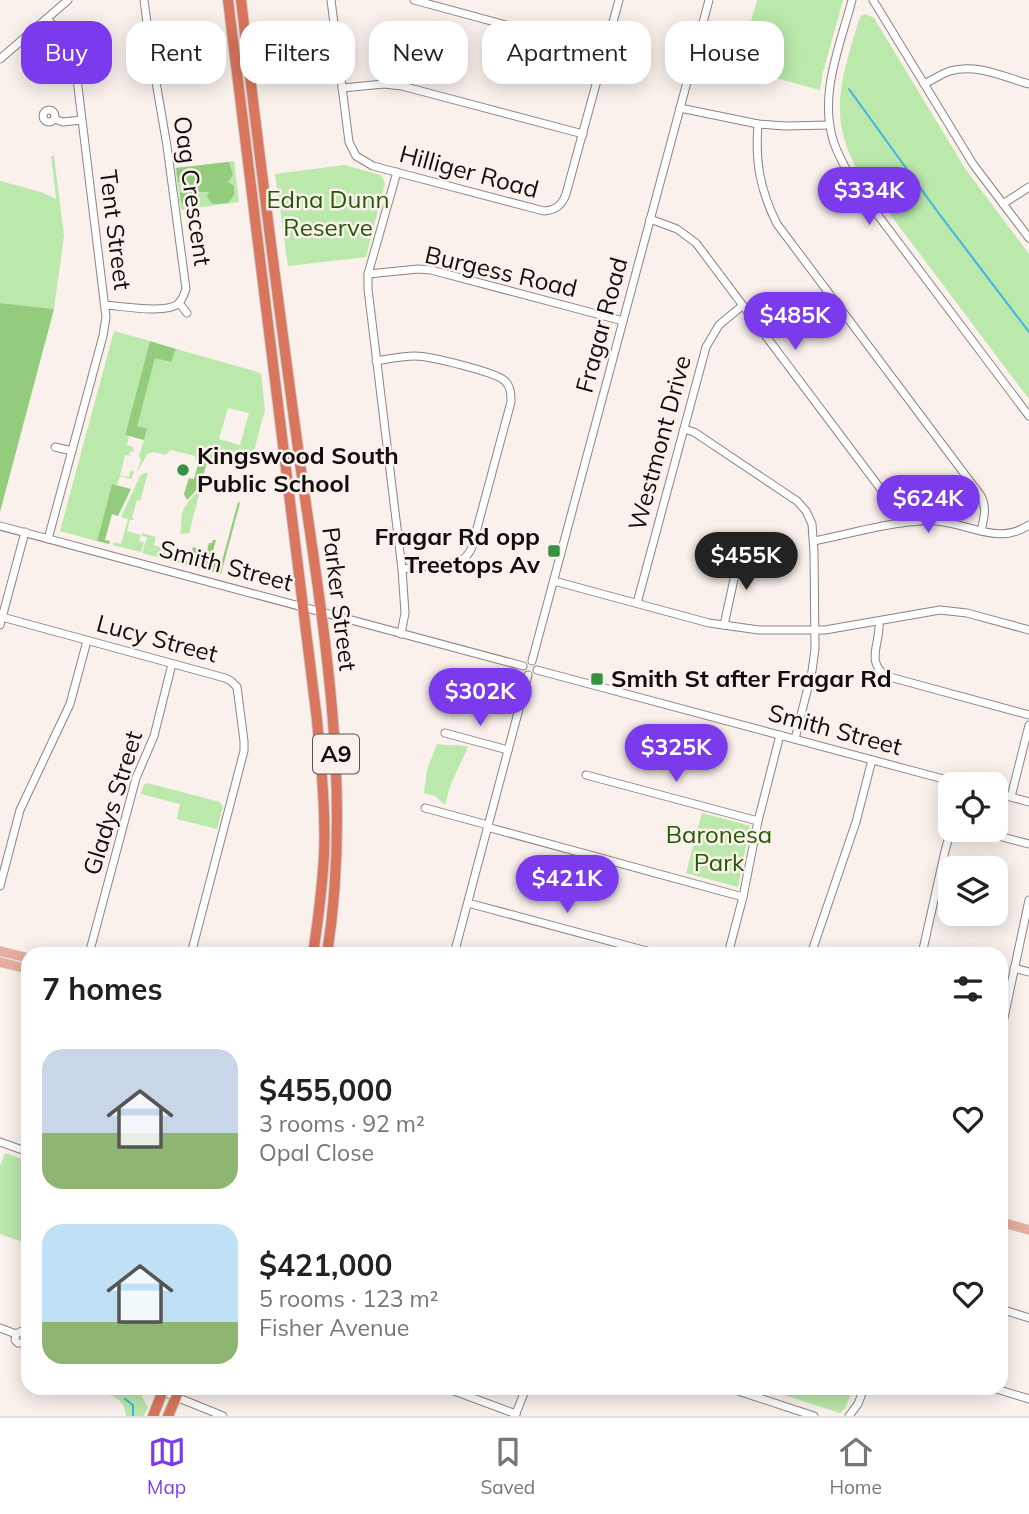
<!DOCTYPE html>
<html lang="en">
<head>
<meta charset="utf-8">
<style>
  :root { --surface:#fff; --page:#f6f6f6; --text:#222; --muted:#767676; --line:#e0e0e0; --accent:#7c3aed }
  body { margin:0; font-family:Mulish,sans-serif; background:var(--page); color:var(--text); height:100vh; display:flex; flex-direction:column; font-size:26px; white-space:nowrap }
  * { box-sizing:border-box; margin:0 }
  p { font-size:23px; color:var(--muted) }
  .icon { flex:none; width:38px; height:38px; fill:none; stroke:currentColor; stroke-width:2; stroke-linecap:round; stroke-linejoin:round }
  .map { position:relative; flex:1; overflow:hidden }
  .drawer { position:absolute; left:21px; top:947px; width:987px; height:448px; display:flex; flex-direction:column; background:var(--surface); border-radius:21px; box-shadow:0 4px 18px #0003 }
  .drawer>* { flex:none }
  .top-card { position:absolute; left:21px; top:21px; width:987px; height:63px; display:flex; gap:14px }
  .fabs { position:absolute; left:938px; top:772px; display:grid; gap:14px }
  .fabs a { display:grid; place-items:center; width:70px; height:70px; border-radius:14px; background:var(--surface); box-shadow:0 4px 18px #0003; font-size:35px }
  .price { position:absolute; translate:-50% -60px; padding:0 16px; border-radius:24px; background:var(--accent); color:#fff; font-size:23px; line-height:46px; filter:drop-shadow(0 2px 4px #0008) }
  .price::after { content:''; position:absolute; left:50%; top:42px; width:21px; height:16px; margin-left:-10px; background:inherit; clip-path:polygon(0 0,100% 0,50% 100%) }
  .price.current { background:#222; color:#fff }
  ul { padding:0; list-style:none }
  li { display:flex; align-items:center; gap:21px; height:175px; padding:0 21px }
  li span { display:grid; place-items:center; flex:none; width:196px; height:140px; border-radius:21px; color:#555 }
  li>.icon { margin-inline-start:auto }
  span .icon { width:84px; height:84px; fill:#fffc; stroke-width:1 }
  li b { font-size:30px }
  h2 { display:flex; justify-content:space-between; align-items:center; height:84px; padding:0 21px; font-size:30px }
  .tag { padding:0 24px; border-radius:21px; background:var(--surface); box-shadow:0 4px 18px #0003; font-size:24px; line-height:63px }
  .tag.current { background:var(--accent); color:#fff }
  .tabs { display:flex; justify-content:space-around; align-items:center; height:98px; border-top:2px solid var(--line); background:var(--surface); font-size:19px; color:var(--muted) }
  .tabs a { display:grid; justify-items:center; gap:4px }
  .tabs .current { color:var(--accent) }
  .map>svg:first-child { display:block }
  .green { fill:#bbe8ab; fill-rule:evenodd }
  .forest { fill:#92cc7c }
  .lines { fill:none; stroke-linecap:round; stroke-linejoin:round }
  .stream { stroke:#3db4e4; stroke-width:2 }
  .minor-casing { stroke:#8c847f; stroke-width:9 }
  .major-casing { stroke:#cfcfcf; stroke-width:10 }
  .highway-casing { stroke:#cfcfcf; stroke-width:12 }
  .minor { stroke:#fff; stroke-width:7 }
  .major { stroke:#e8ad9e; stroke-width:9 }
  .highway { stroke:#d9765d; stroke-width:10 }
  .poi-dot { fill:#359243; stroke:#faf1ec; stroke-width:2.5 }
  .labels { text-anchor:middle; stroke-width:5; stroke-linejoin:round; paint-order:stroke }
  .shield { fill:#faf1ec; stroke:#575250; stroke-width:2 }
  .shield-label { font-size:23px; font-weight:bold; fill:#110e0d }
  .street-label { font-size:24px; fill:#110e0d; stroke:#faf1ec }
  .park-label { font-size:24px; fill:#245904; stroke:#faf1ec }
  .poi-label { font-size:24px; font-weight:bold; fill:#110e0d; stroke:#faf1ec; text-anchor:start }
</style>
</head>
<body>
<div class="map">
<svg width="1029" height="1416" viewBox="0 0 1029 1416">
  <rect width="100%" height="100%" fill="#faf1ec"/>
  <g class="green">
    <polygon points="757,0 843,0 823,72 820,90 738,68"/>
    <path d="M866,14L874,18L966,170L1029,254V399L859,173C826,116 842,78 859,20L861,16Z"/>
    <polygon points="51,156 54,156 64,236 54,309 0,303 0,181 41,192 56,199"/>
    <polygon points="234,161 239,202 181,210 175,168"/>
    <polygon points="344,165 381,175 385,183 366,257 288,266 275,174"/>
    <polygon points="114,331 150,341 125,434 129,437 127,445 133,447 134,452 130,451 130,455 134,456 125,455 120,475 129,477 131,470 134,472 131,479 120,476 117,485 112,484 97,541 60,531"/>
    <path d="M176,349L261,373L265,410L252,458L248,457L245,468H243L242,469L208,460L207,462L195,459V456L171,450L165,455L154,452L147,454L137,473L141,459L139,456L147,430L136,426L155,357L171,362ZM228,408L249,413L240,445L219,439Z"/>
    <polygon points="144,473 148,473 140,501 137,500 132,518 135,520 130,520 127,531 141,535 139,541 144,542 141,552 113,545 114,542 121,544 128,519 121,517 140,476"/>
    <path d="M204,482H206L203,492L199,495L190,529V533L180,534C182,526 181,516 183,511C188,499 199,493 204,482Z"/>
    <polygon points="142,533 156,537 154,545 167,549 169,545 171,546 164,559 142,553 147,537 142,536"/>
    <path d="M437,744C448,746 458,744 468,747L450,786L445,805L435,796L424,793L427,770Z"/>
    <polygon points="147,783 220,802 223,807 217,829 177,819 180,804 141,794 143,786"/>
    <polygon points="702,813 750,826 738,887 686,873"/>
    <polygon points="5,1153 28,1161 28,1244 0,1234 0,1166"/>
    <path d="M105,1388H122L141,1395L148,1407L144,1416H126C125,1400 116,1398 103,1392Z"/>
    <polygon points="762,1388 853,1388 845,1409 840,1413"/>
  </g>
  <g class="forest">
    <polygon points="229,162 233,175 228,182 234,186 234,195 228,203 213,204 209,200 207,196 209,192 199,192 199,200 196,204 190,206 187,203 182,204 181,203 180,193 183,189 182,182 178,182 176,168"/>
    <polygon points="0,303 54,309 0,512"/>
    <polygon points="150,341 176,349 171,362 155,358 137,426 147,429 144,440 125,435"/>
    <path d="M199,460L207,462C202,480 201,487 187,500L184,494L189,478L194,479Z"/>
    <polygon points="112,484 131,489 118,516 112,514 105,540 110,541 109,544 97,541"/>
    <polygon points="238,502 240,503 221,574 168,560 172,556 182,561 191,561 193,545 193,547 207,551 209,543 212,543 213,540 216,540 211,558 222,561"/>
  </g>
  <g class="lines">
    <g class="stream">
      <polyline points="849,89 937,211 1029,332"/>
      <polyline points="125,1399 133,1405 133,1416"/>
    </g>
    <defs>
      <g id="minor">
        <path d="M331,0L349,142L356,156L373,166L544,211C556,210 562,205 566,194L619,0"/>
        <polyline points="414,0 605,52"/>
        <path d="M852,0C840,46 818,96 834,143C839,157 846,169 853,182L1029,416"/>
        <polyline points="873,0 973,164 1029,238"/>
        <polyline points="47,19 65,37 74,54 106,317 103,336 48,539"/>
        <polyline points="0,59 68,0"/>
        <path d="M924,84C933,80 941,74 950,71C976,63 1004,77 1029,84"/>
        <polyline points="342,88 384,84 402,86 583,134"/>
        <polyline points="680,108 758,124 785,126 830,125"/>
        <circle cx="49" cy="116" r="6"/>
        <polyline points="54,119 63,122 81,120"/>
        <path d="M758,124C755,162 760,190 777,224L981,496C987,508 984,518 981,531"/>
        <polyline points="397,172 368,274 368,289 402,569 405,613 401,634"/>
        <polyline points="1003,204 1029,187"/>
        <polyline points="650,219 677,229 696,243 898,512 902,523"/>
        <polyline points="368,274 418,269 431,270 623,321"/>
        <polyline points="179,303 187,313"/>
        <path d="M105,305C122,306 165,314 178,304C182,300 184,295 186,289L167,146L151,53L144,0"/>
        <path d="M376,361C388,359 402,356 415,356C429,356 496,372 505,381C511,387 511,395 511,402L472,547C469,555 464,560 456,563L402,569"/>
        <polyline points="684,429 694,432 797,501 806,511 812,524 814,552 815,649 812,671 795,739"/>
        <polyline points="55,447 72,451"/>
        <polyline points="0,526 523,666"/>
        <path d="M814,541C850,534 899,519 936,521C968,523 998,546 1029,525"/>
        <polyline points="554,581 709,623 759,630 825,630 940,610 967,613 1029,630"/>
        <polyline points="637,603 706,347 719,325 742,306"/>
        <polyline points="2,617 225,678 231,681 237,687 244,741 244,751 191,954"/>
        <path d="M879,621C881,643 865,661 886,676L1029,715"/>
        <polyline points="0,625 25,532"/>
        <polyline points="724,625 736,570 734,556"/>
        <polyline points="532,661 709,0"/>
        <polyline points="537,670 962,784"/>
        <polyline points="445,733 508,750"/>
        <polyline points="586,775 758,821"/>
        <polyline points="996,793 1029,802"/>
        <polyline points="1011,797 1029,725"/>
        <polyline points="425,808 488,825"/>
        <polyline points="487,827 743,897"/>
        <polyline points="976,830 1029,844"/>
        <polyline points="0,886 20,810 70,704 87,641"/>
        <polyline points="468,903 658,954"/>
        <polyline points="89,954 136,778 154,736 172,664"/>
        <polyline points="454,954 528,675"/>
        <polyline points="728,954 743,897 758,821 780,735"/>
        <polyline points="811,954 856,822 872,760"/>
        <polyline points="922,954 945,851 951,830"/>
        <polyline points="1014,968 1029,972"/>
        <polyline points="1001,1032 1029,900"/>
        <polyline points="0,1142 28,1152"/>
        <polyline points="1001,1309 1029,1318"/>
        <polyline points="0,1328 16,1334 22,1331 26,1335 27,1339"/>
        <polyline points="16,1334 15,1340 18,1343 23,1343 27,1339"/>
        <polyline points="154,1388 223,1416"/>
        <polyline points="446,1388 516,1414"/>
        <polyline points="729,1388 814,1416"/>
        <polyline points="993,1388 1029,1399"/>
        <polyline points="515,1416 526,1388"/>
        <polyline points="849,1416 858,1404 864,1388"/>
      </g>
      <g id="major">
        <polyline points="0,951 28,958"/>
        <polyline points="0,962 28,969"/>
        <polyline points="1001,1222 1029,1230"/>
      </g>
      <g id="highway">
        <path d="M228,0L317,720C321,765 326,811 324,856C322,889 318,921 313,954"/>
        <path d="M241,0C259,155 279,309 300,463C323,625 353,790 327,954"/>
        <polyline points="153,1416 164,1388"/>
        <polyline points="168,1416 180,1388"/>
      </g>
    </defs>
    <use href="#minor" class="minor-casing"/>
    <use href="#major" class="major-casing"/>
    <use href="#highway" class="highway-casing"/>
    <use href="#minor" class="minor"/>
    <use href="#major" class="major"/>
    <use href="#highway" class="highway"/>
  </g>
  <g class="poi-dot">
    <circle cx="183" cy="470" r="7"/>
    <rect x="547" y="544" width="14" height="14" rx="3.5"/>
    <rect x="590" y="672" width="14" height="14" rx="3.5"/>
  </g>
  <g class="labels">
    <rect class="shield" x="313" y="734.5" width="46" height="39" rx="5"/>
    <g class="shield-label">
      <text x="336" y="762">A9</text>
    </g>
    <g class="street-label">
      <text transform="translate(469 172) rotate(15)" y="8">Hilliger Road</text>
      <text transform="translate(192 191) rotate(82)" y="8">Oag Crescent</text>
      <text transform="translate(115 230) rotate(83)" y="8">Tent Street</text>
      <text transform="translate(501 272) rotate(13)" y="8">Burgess Road</text>
      <text transform="translate(602 325) rotate(-75)" y="8">Fragar Road</text>
      <text transform="translate(660 443) rotate(-75)" y="8">Westmont Drive</text>
      <text transform="translate(226 566) rotate(15)" y="8">Smith Street</text>
      <text transform="translate(339 599) rotate(83)" y="8">Parker Street</text>
      <text transform="translate(157 639) rotate(15)" y="8">Lucy Street</text>
      <text transform="translate(835 730) rotate(15)" y="8">Smith Street</text>
      <text transform="translate(113 803) rotate(-73)" y="8">Gladys Street</text>
    </g>
    <g class="park-label">
      <text x="328" y="208">Edna Dunn<tspan x="328" dy="28">Reserve</tspan></text>
      <text x="719" y="843">Baronesa<tspan x="719" dy="28">Park</tspan></text>
    </g>
    <g class="poi-label">
      <text x="197" y="464">Kingswood South<tspan x="197" dy="28">Public School</tspan></text>
      <text x="540" y="545" text-anchor="end">Fragar Rd opp<tspan x="540" dy="28">Treetops Av</tspan></text>
      <text x="611" y="687">Smith St after Fragar Rd</text>
    </g>
  </g>
</svg>
<div class="fabs">
<a><svg class="icon" aria-label="locate" viewBox="0 0 24 24"><circle cx="12" cy="12" r="6"/><path d="M12 2v4M12 18v4M2 12h4M18 12h4"/></svg></a>
<a><svg class="icon" aria-label="layers" viewBox="0 0 24 24"><path d="M12 4l9 5-9 5-9-5zM3 14l9 5 9-5"/></svg></a>
</div>
<b class="price" style="left:869px;top:227px">$334K</b>
<b class="price" style="left:795px;top:352px">$485K</b>
<b class="price" style="left:928px;top:535px">$624K</b>
<b class="price current" style="left:746px;top:592px">$455K</b>
<b class="price" style="left:480px;top:728px">$302K</b>
<b class="price" style="left:676px;top:784px">$325K</b>
<b class="price" style="left:567px;top:915px">$421K</b>
<div class="top-card">
<a class="tag current">Buy</a>
<a class="tag">Rent</a>
<a class="tag">Filters</a>
<a class="tag">New</a>
<a class="tag">Apartment</a>
<a class="tag">House</a>
</div>
<section class="drawer">
<h2>7 homes<svg class="icon" aria-label="filters" viewBox="0 0 24 24"><path d="M4 7h16M4 17h16"/><circle cx="9" cy="7" r="2"/><circle cx="15" cy="17" r="2"/></svg></h2>
<ul>
<li><span style="background:linear-gradient(#c9d6e8 60%,#8fb573 0)"><svg class="icon" aria-label="home" viewBox="0 0 24 24"><path d="M3 11l9-7 9 7M6 9v11h12V9"/></svg></span><div><b>$455,000</b><p>3 rooms · 92 m²</p><p>Opal Close</p></div><svg class="icon" aria-label="heart" viewBox="0 0 24 24"><path d="M12 20l-8-8c-3-5 5-10 8-4 3-6 11-1 8 4z"/></svg></li>
<li><span style="background:linear-gradient(#bfe0f5 70%,#8fb573 0)"><svg class="icon" aria-label="home" viewBox="0 0 24 24"><path d="M3 11l9-7 9 7M6 9v11h12V9"/></svg></span><div><b>$421,000</b><p>5 rooms · 123 m²</p><p>Fisher Avenue</p></div><svg class="icon" aria-label="heart" viewBox="0 0 24 24"><path d="M12 20l-8-8c-3-5 5-10 8-4 3-6 11-1 8 4z"/></svg></li>
</ul>
</section>
</div>
<nav class="tabs">
<a class="current"><svg class="icon" aria-label="map" viewBox="0 0 24 24"><path d="M3 6l6-2 6 2 6-2v14l-6 2-6-2-6 2zM9 4v14M15 6v14"/></svg>Map</a>
<a><svg class="icon" aria-label="saved" viewBox="0 0 24 24"><path d="M7 4h10v16l-5-4-5 4z"/></svg>Saved</a>
<a><svg class="icon" aria-label="home" viewBox="0 0 24 24"><path d="M3 11l9-7 9 7M6 9v11h12V9"/></svg>Home</a>
</nav>
</body>
</html>
